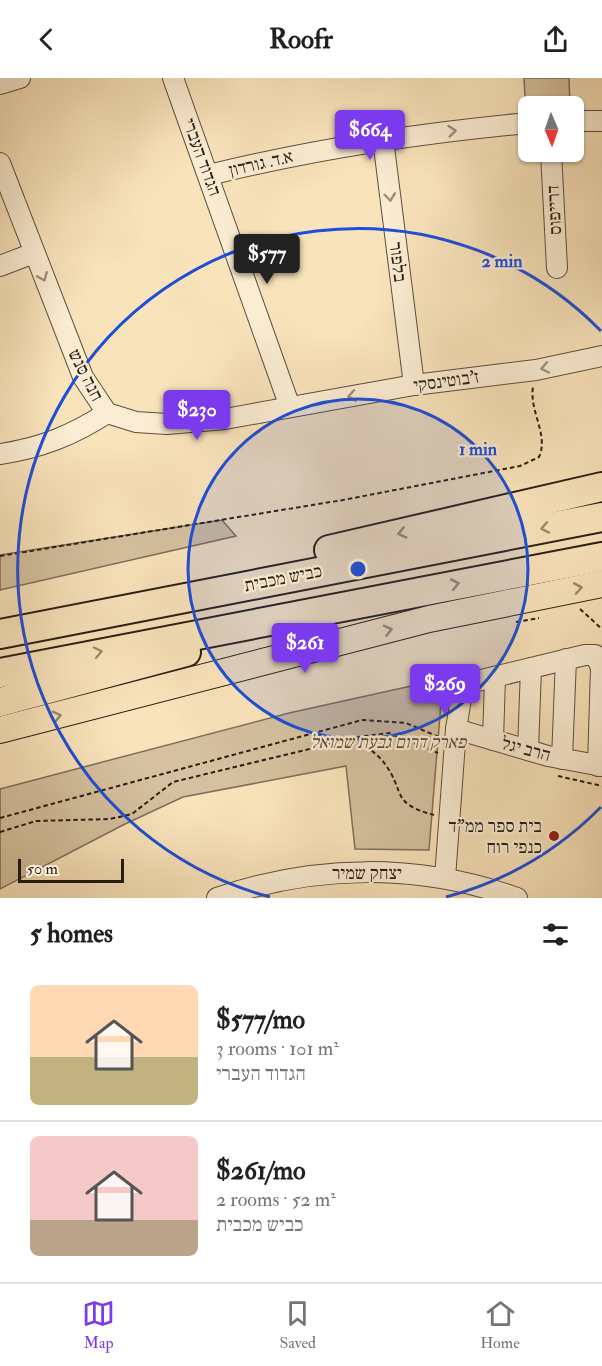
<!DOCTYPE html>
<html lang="en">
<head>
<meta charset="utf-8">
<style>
  :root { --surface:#fff; --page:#f6f6f6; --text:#202124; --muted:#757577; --line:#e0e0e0; --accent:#7c3aed }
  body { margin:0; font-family:"IM FELL Double Pica","Frank Ruhl Libre",serif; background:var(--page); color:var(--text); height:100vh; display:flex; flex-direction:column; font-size:22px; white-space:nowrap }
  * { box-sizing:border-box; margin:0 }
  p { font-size:20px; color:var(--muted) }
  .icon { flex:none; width:33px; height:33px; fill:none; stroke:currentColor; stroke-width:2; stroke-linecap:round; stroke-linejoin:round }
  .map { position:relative; height:820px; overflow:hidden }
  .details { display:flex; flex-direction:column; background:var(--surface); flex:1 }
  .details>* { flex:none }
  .needle { width:39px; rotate:178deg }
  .buttons { position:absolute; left:518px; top:18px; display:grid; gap:12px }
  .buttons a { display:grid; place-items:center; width:66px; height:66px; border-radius:9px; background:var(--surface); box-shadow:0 2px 4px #0004; font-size:30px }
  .scale { position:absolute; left:18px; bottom:15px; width:106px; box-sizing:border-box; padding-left:6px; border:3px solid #271d14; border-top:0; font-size:16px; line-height:21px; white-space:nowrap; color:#271d14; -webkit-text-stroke:4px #fbedd3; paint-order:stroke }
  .price { position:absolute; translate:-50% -51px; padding:0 14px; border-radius:6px; background:var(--accent); color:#fff; font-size:20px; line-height:39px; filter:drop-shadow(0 2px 3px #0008) }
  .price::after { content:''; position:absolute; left:50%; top:36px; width:18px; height:14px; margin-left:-9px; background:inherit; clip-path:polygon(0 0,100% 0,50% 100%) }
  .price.current { background:#222; color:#fff }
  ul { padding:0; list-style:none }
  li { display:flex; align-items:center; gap:18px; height:150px; padding:0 30px }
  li+li { border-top:2px solid var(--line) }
  li span { display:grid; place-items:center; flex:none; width:168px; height:120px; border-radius:9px; color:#555 }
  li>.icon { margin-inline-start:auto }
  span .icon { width:72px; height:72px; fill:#fffc; stroke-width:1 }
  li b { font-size:26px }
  h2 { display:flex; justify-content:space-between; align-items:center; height:72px; padding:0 30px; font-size:26px }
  header { display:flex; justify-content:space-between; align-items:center; height:78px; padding:0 30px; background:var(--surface); font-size:27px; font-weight:700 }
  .tabs { display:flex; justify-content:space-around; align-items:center; height:84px; border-top:2px solid var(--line); background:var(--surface); font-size:16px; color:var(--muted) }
  .tabs a { display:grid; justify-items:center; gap:3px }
  .tabs .current { color:var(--accent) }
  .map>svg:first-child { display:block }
  .green { fill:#d5c19f; stroke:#7e6f5a; stroke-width:1.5 }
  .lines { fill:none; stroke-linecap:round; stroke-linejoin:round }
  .minor-casing { stroke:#5c4e3e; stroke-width:22 }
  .major-casing { stroke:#271d14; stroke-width:28 }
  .highway-casing { stroke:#271d14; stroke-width:32 }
  .path { stroke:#271d14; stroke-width:2; stroke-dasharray:4.5 3; stroke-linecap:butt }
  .minor { stroke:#fbedd3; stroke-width:20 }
  .major { stroke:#f9e3bb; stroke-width:26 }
  .highway { stroke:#f9e3bb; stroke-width:28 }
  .oneway { stroke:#9c8f7d }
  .oneway2 { stroke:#9a8a70 }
  .ring { fill:none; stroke:#1d4ed8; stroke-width:3 }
  .poi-dot { fill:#8f2418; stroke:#fbedd3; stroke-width:2 }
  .labels { text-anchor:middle; stroke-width:4.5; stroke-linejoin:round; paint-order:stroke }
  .street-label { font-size:18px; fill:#271d14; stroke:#fbedd3 }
  .park-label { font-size:18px; font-style:italic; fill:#5b4e3e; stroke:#fbedd3 }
  .poi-label { font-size:18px; fill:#271d14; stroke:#fbedd3; text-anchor:end }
  .centre { fill:#1d4ed8; stroke:#fbedd3; stroke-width:3 }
  .ring-label { font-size:18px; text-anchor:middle; font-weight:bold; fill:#1d4ed8; stroke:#fbedd3; stroke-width:4.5; stroke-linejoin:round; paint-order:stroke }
</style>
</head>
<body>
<header><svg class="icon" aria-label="back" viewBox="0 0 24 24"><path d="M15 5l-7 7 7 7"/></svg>Roofr<svg class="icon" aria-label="share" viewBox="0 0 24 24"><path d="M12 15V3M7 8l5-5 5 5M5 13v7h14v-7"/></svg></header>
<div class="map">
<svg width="602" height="820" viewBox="0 0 602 820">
  <rect width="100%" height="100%" fill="#f9e3bb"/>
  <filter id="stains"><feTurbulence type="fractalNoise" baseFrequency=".00333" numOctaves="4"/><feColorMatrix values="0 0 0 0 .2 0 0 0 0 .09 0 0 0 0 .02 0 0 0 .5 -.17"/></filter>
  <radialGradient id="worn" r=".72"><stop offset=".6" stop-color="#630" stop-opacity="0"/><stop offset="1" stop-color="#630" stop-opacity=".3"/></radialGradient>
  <g class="green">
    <polygon points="524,0 569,0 570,28 528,28 526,38"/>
    <polygon points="222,442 236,458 0,512 0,477"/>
    <polygon points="443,601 429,772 355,771 346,688 183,719 123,747 0,811 0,711 289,635"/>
  </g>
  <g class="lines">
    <defs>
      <g id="minor">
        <polyline points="173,0 290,329"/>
        <polyline points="0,6 20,0"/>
        <polyline points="573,43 602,43"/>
        <polyline points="383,61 414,307"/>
        <polyline points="551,74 557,190"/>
        <polyline points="0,85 83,299 107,335 136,344 167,346 225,341 414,307 536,292 602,278"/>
        <path d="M209,97C314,71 420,55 528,45"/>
        <polyline points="0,188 34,175"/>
        <path d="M0,376C41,370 73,357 107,335"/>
        <polyline points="456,651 462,615 469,605 585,577 595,577 601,589 598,688"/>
        <polyline points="493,662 495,599"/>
        <polyline points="528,672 531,590"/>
        <polyline points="562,681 566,581"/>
        <polyline points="445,800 456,651 548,678 602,688"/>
        <path d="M217,820C315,786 419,785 517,820"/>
      </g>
      <polyline id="major" points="0,652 429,541 602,506"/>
      <g id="highway">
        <polyline points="329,472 602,409"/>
        <polyline points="0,556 602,439"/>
        <polyline points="0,595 602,479"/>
        <polyline points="0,624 186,574"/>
      </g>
    </defs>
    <use href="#minor" class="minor-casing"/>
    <use href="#major" class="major-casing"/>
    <use href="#highway" class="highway-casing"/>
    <g class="path">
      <path d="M0,478L343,422L520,388L539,379C549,357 529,333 533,309"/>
      <polyline points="580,531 602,551"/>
      <polyline points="516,544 539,540"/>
      <path d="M353,660C364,667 377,675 385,686C406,715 390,725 434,737"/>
      <polyline points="558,698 602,708"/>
      <polyline points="0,740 362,642 406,645 439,659"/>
      <polyline points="0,754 36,743 110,741 132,736 173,704 359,659 389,655 438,675"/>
    </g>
    <use href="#minor" class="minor"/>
    <use href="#major" class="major"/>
    <use href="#highway" class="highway"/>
  </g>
  <defs><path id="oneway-chevron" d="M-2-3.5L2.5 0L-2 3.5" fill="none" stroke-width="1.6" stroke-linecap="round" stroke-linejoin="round" transform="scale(1.5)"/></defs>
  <g class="oneway">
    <use href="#oneway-chevron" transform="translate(452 53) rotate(-6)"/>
    <use href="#oneway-chevron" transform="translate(390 119) rotate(83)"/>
    <use href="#oneway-chevron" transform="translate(43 199) rotate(68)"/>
    <use href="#oneway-chevron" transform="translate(545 290) rotate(169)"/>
    <use href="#oneway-chevron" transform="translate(352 318) rotate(170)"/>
  </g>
  <g class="oneway2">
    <use href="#oneway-chevron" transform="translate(545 450) rotate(169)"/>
    <use href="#oneway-chevron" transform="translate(402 455) rotate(167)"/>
    <use href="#oneway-chevron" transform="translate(455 506) rotate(-11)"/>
    <use href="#oneway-chevron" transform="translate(578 510) rotate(-10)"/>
    <use href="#oneway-chevron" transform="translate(388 552) rotate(-15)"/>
    <use href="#oneway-chevron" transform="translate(98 574) rotate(-12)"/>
    <use href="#oneway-chevron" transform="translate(57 638) rotate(-14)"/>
  </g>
  <circle cx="358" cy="491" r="170" fill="#1d4ed8" fill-opacity=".12"/>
  <g class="ring">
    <circle cx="358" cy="491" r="170"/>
    <path d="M601 729A340 340 0 0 1 446 819M270 819A340 340 0 1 1 601 253"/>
  </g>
  <circle class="poi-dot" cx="554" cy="758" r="6"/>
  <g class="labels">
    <g class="street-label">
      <text transform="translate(202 79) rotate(70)" y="6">הגדוד העברי</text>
      <text transform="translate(261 85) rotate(-13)" y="6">א.ד. גורדון</text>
      <text transform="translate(554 132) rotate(-93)" y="6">דרייפוס</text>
      <text transform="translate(398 184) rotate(83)" y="6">בלפור</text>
      <text transform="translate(86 297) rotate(63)" y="6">חנה סנש</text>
      <text transform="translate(446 303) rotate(-8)" y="6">ז'בוטינסקי</text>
      <text transform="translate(283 500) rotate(-11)" y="6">כביש מכבית</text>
      <text transform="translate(526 671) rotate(15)" y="6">הרב יגל</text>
      <text x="367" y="801">יצחק שמיר</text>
    </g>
    <g class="park-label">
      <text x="388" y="670">פארק דרום גבעת שמואל</text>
    </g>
    <g class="poi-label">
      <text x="542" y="754">בית ספר ממ"ד<tspan x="542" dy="21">כנפי רוח</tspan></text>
    </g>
  </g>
  <circle cx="358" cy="491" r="9" class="centre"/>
  <g class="ring-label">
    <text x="502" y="189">2 min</text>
    <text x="478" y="377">1 min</text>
  </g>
  <rect width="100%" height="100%" filter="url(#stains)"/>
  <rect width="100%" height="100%" fill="url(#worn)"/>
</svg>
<div class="buttons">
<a><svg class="needle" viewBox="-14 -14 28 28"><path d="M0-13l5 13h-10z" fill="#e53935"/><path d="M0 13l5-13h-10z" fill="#757577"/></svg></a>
</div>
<div class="scale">50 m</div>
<b class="price" style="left:370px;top:83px">$664</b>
<b class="price current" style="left:267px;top:207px">$577</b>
<b class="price" style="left:197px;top:363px">$230</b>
<b class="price" style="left:305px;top:596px">$261</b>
<b class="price" style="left:445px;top:637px">$269</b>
</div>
<section class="details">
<h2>5 homes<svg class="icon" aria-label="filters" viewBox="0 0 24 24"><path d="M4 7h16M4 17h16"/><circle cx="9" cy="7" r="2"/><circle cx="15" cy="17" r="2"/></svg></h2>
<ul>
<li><span style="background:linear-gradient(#ffd9b3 60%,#c2b280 0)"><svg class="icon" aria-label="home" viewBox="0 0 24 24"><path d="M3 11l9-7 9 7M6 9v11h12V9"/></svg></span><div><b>$577/mo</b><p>3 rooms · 101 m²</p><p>הגדוד העברי</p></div></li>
<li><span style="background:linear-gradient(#f6c9c9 70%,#b9a48a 0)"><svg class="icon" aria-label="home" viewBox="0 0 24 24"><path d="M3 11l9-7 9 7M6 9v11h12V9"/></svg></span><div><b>$261/mo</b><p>2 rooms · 52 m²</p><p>כביש מכבית</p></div></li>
</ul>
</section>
<nav class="tabs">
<a class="current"><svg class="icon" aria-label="map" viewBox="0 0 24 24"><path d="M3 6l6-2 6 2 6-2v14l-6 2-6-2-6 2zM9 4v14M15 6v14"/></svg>Map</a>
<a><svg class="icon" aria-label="saved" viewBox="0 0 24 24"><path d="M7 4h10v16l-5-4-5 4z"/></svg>Saved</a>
<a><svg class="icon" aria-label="home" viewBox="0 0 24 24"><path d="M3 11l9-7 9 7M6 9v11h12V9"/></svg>Home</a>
</nav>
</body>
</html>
